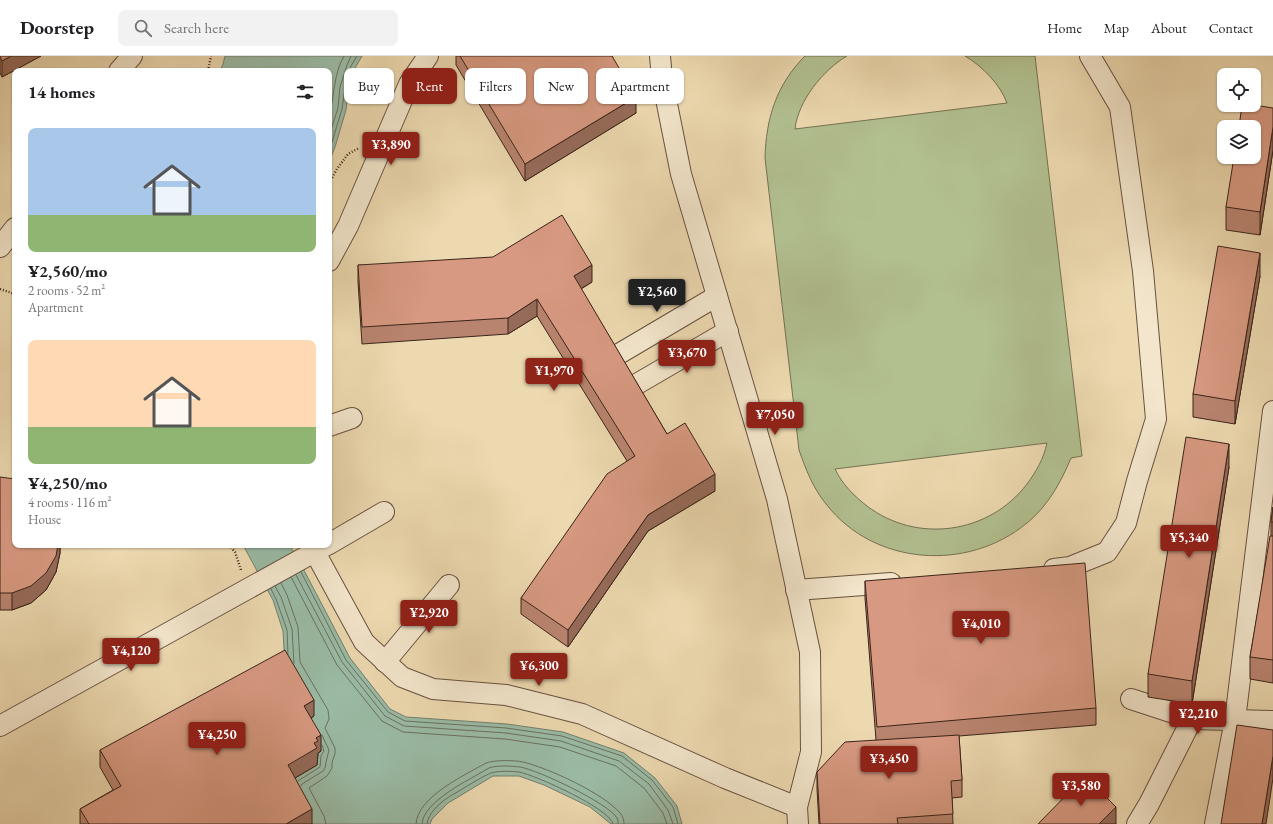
<!DOCTYPE html>
<html lang="en">
<head>
<meta charset="utf-8">
<style>
  :root { --surface:#fff; --page:#f2f2f2; --text:#202124; --muted:#757577; --line:#e0e0e0; --accent:#8f2418 }
  body { margin:0; font-family:"EB Garamond",serif; background:var(--page); color:var(--text); height:100vh; display:flex; flex-direction:column; font-size:15px; white-space:nowrap }
  * { box-sizing:border-box; margin:0 }
  p { font-size:13px; color:var(--muted) }
  .icon { flex:none; width:22px; height:22px; fill:none; stroke:currentColor; stroke-width:2; stroke-linecap:round; stroke-linejoin:round }
  .map { position:relative; flex:1; overflow:hidden }
  .panel { position:absolute; left:12px; top:12px; width:320px; height:480px; display:flex; flex-direction:column; background:var(--surface); border-radius:8px; box-shadow:0 1px 3px #0004 }
  .panel>* { flex:none }
  .top-card { position:absolute; left:344px; top:12px; width:380px; height:36px; display:flex; gap:8px }
  .buttons { position:absolute; left:1217px; top:12px; display:grid; gap:8px }
  .buttons a { display:grid; place-items:center; width:44px; height:44px; border-radius:8px; background:var(--surface); box-shadow:0 1px 3px #0004; font-size:20px }
  .price { position:absolute; translate:-50% -34px; padding:0 9px; border-radius:4px; background:var(--accent); color:#fff; font-size:13px; line-height:26px; filter:drop-shadow(0 1px 2px #0008) }
  .price::after { content:''; position:absolute; left:50%; top:24px; width:12px; height:9px; margin-left:-6px; background:inherit; clip-path:polygon(0 0,100% 0,50% 100%) }
  .price.current { background:#222; color:#fff }
  ul { padding:0; list-style:none }
  li { display:grid; align-content:center; gap:8px; height:212px; padding:0 16px }
  li span { display:grid; place-items:center; height:124px; border-radius:8px; color:#555 }
  li>.icon { margin-inline-start:auto }
  span .icon { width:72px; height:72px; fill:#fffc; stroke-width:1 }
  li b { font-size:17px }
  h2 { display:flex; justify-content:space-between; align-items:center; height:48px; padding:0 16px; font-size:17px }
  .tag { padding:0 14px; border-radius:8px; background:var(--surface); box-shadow:0 1px 3px #0004; font-size:14px; line-height:36px }
  .tag.current { background:var(--accent); color:#fff }
  header { display:flex; align-items:center; gap:24px; box-sizing:border-box; height:56px; padding:0 20px; background:var(--surface); border-bottom:1px solid var(--line) }
  header strong { font-size:19px }
  nav { display:flex; gap:22px; margin-inline-start:auto; font-size:14px }
  .search { width:280px; height:36px; background:var(--page); display:flex; align-items:center; gap:10px; box-sizing:border-box; padding:0 14px; border-radius:8px; color:var(--muted); font-size:15px }
  .map>svg:first-child { display:block }
  .green { fill:#b2c090; stroke:#767255; fill-rule:evenodd }
  .water { fill:#9abba6; stroke:#747f6e }
  .lines { fill:none; stroke-linecap:round; stroke-linejoin:round }
  .shore { stroke:#6a7060; stroke-width:1 }
  .minor-casing { stroke:#685140; stroke-width:22 }
  .path { stroke:#3b241a; stroke-width:2.5; stroke-dasharray:1 2; stroke-linecap:butt }
  .minor { stroke:#f3e6cc; stroke-width:20 }
  .wall { fill:#b9846f; stroke:#3b241a }
  .shaded-wall { fill:#966b5a; stroke:#3b241a }
  .building { fill:#d79981; stroke:#3b241a }
</style>
</head>
<body>
<header>
<strong>Doorstep</strong>
<div class="search"><svg class="icon" aria-label="search" viewBox="0 0 24 24"><circle cx="10" cy="10" r="6"/><path d="M15 15l6 6"/></svg>Search here</div>
<nav><a>Home</a><a>Map</a><a>About</a><a>Contact</a></nav>
</header>
<div class="map">
<svg width="1273" height="768" viewBox="0 0 1273 768">
  <rect width="100%" height="100%" fill="#edd9b0"/>
  <filter id="stains"><feTurbulence type="fractalNoise" baseFrequency=".005" numOctaves="4"/><feColorMatrix values="0 0 0 0 .2 0 0 0 0 .09 0 0 0 0 .02 0 0 0 .5 -.17"/></filter>
  <radialGradient id="worn" r=".72"><stop offset=".6" stop-color="#630" stop-opacity="0"/><stop offset="1" stop-color="#630" stop-opacity=".3"/></radialGradient>
  <path class="green" d="M805,0H847C823,14 798,45 795,73L1007,47C1000,28 982,10 965,0H1035L1082,400L1071,402C1061,426 1048,450 1027,467C968,516 874,510 826,448C813,432 806,414 799,394L765,102C766,63 776,29 805,0ZM1047,387C1044,402 1036,416 1027,428C989,478 917,488 867,450C854,440 842,428 835,413Z"/>
  <g class="water">
    <polygon points="225,0 362,0 355,12 348,34 346,54 335,91 329,106 329,15 220,15 223,8"/>
    <polygon points="243,489 289,489 297,501 350,602 390,653 406,661 507,668 563,676 624,697 655,722 677,750 682,768 611,768 590,751 544,729 519,720 493,720 448,747 432,763 430,768 312,768 288,726 316,698 321,695 285,610 283,575 273,544"/>
  </g>
  <g class="lines">
    <g class="shore">
      <path d="M329,59C335,39 333,19 344,0"/>
      <polyline points="329,80 338,52 340,31 347,9 351,0"/>
      <polyline points="329,96 342,53 345,32 351,10 357,0"/>
      <polyline points="301,516 346,604 388,656 405,665 506,672 562,680 622,700 652,724 673,751 678,768"/>
      <polyline points="296,519 342,606 385,660 404,670 506,677 561,685 619,705 649,728 668,754 673,768"/>
      <polyline points="291,521 337,609 382,665 403,676 505,683 560,691 616,710 644,732 663,757 667,768"/>
      <polyline points="281,527 287,539 298,571 300,606 328,654 329,663 325,672 335,692 335,698 332,706 332,712 327,720 309,732 324,760 326,768"/>
      <polyline points="275,530 281,541 292,573 294,607"/>
      <polyline points="271,533 276,543 287,574 288,598"/>
      <polyline points="298,725 320,711 321,700 324,695 322,689"/>
      <polyline points="301,730 302,728 323,715 325,712 326,706 329,694 322,679"/>
      <path d="M416,768C417,741 465,719 486,707C494,704 514,704 523,706C548,712 603,737 620,757C623,760 624,764 624,768"/>
      <path d="M422,768C423,745 471,723 489,712C497,709 511,710 520,711C538,714 608,747 617,762C618,764 618,765 618,768"/>
      <path d="M427,768C428,756 442,745 452,739C460,735 488,716 495,716C502,715 511,715 519,716C535,719 611,753 613,768"/>
    </g>
    <defs>
      <g id="minor">
        <polyline points="660,0 662,23 681,118 777,443 810,596 811,696 797,751 798,768"/>
        <polyline points="119,15 132,0"/>
        <polyline points="0,191 15,172"/>
        <polyline points="329,205 348,170 409,28 428,0"/>
        <polyline points="612,302 717,240"/>
        <polyline points="630,332 728,275"/>
        <polyline points="329,370 352,362"/>
        <polyline points="329,488 384,456"/>
        <polyline points="311,489 364,586 402,621 433,633 506,639 582,658 725,722 797,751"/>
        <polyline points="1054,513 1070,511 1107,496 1126,467 1137,425 1156,363 1143,215 1120,51 1090,0"/>
        <polyline points="796,534 891,527"/>
        <polyline points="385,606 449,529"/>
        <polyline points="1131,643 1192,663 1273,665"/>
        <polyline points="0,670 327,489"/>
        <polyline points="1137,768 1149,748 1192,663"/>
        <polyline points="1215,768 1235,664 1273,355"/>
      </g>
    </defs>
    <use href="#minor" class="minor-casing"/>
    <g class="path">
      <polyline points="208,15 211,0"/>
      <polyline points="329,127 337,113 348,98 359,92"/>
      <polyline points="0,233 15,238"/>
      <polyline points="229,489 235,496 241,514"/>
    </g>
    <use href="#minor" class="minor"/>
  </g>
  <g class="wall">
    <polygon points="0,0 41,0 2,21 0,17"/>
    <polygon points="456,0 612,0 636,57 525,125 456,9"/>
    <polygon points="1273,52 1273,94 1260,179 1226,174 1226,151"/>
    <polygon points="358,209 592,226 581,233 667,378 715,435 648,475 568,591 521,558 521,542 627,405 537,260 508,278 362,288 358,226"/>
    <polygon points="1260,220 1235,368 1193,361 1193,338"/>
    <polygon points="1229,411 1192,648 1148,641 1148,618"/>
    <polygon points="0,421 60,489 60,497 56,516 46,534 31,547 12,554 0,554"/>
    <polygon points="1273,451 1273,627 1250,623 1250,601 1271,480 1271,466"/>
    <polygon points="865,525 1096,652 1096,669 959,680 962,724 962,741 952,742 953,768 819,768 817,733 817,716 876,684 865,542"/>
    <polygon points="314,660 311,662 321,695 318,697 317,709 295,722 312,768 80,768 80,753 113,734 100,711 100,694"/>
  </g>
  <g class="shaded-wall">
    <polygon points="11,0 41,0 2,21 2,5"/>
    <polygon points="636,41 636,57 525,125 525,108"/>
    <polygon points="1273,71 1273,94 1260,179 1260,156"/>
    <polygon points="1260,197 1260,220 1235,368 1235,345"/>
    <polygon points="592,209 592,226 574,237 574,220"/>
    <polygon points="537,243 537,260 508,278 508,262"/>
    <polygon points="1229,388 1229,411 1192,648 1192,625"/>
    <polygon points="715,418 715,435 648,475 568,591 568,574 648,459"/>
    <polygon points="58,489 60,489 60,497 56,516 46,534 31,547 12,554 12,537"/>
    <polygon points="314,644 314,660 304,667 304,650"/>
    <polygon points="321,679 321,695 318,697 317,709 288,726 288,709 314,687 316,682"/>
    <polygon points="1273,700 1273,722 1266,768 1262,768"/>
    <polygon points="1116,751 1116,768 1099,768"/>
    <polygon points="312,753 312,768 286,768"/>
  </g>
  <g class="building">
    <polygon points="0,0 11,0 2,5"/>
    <polygon points="460,0 612,0 636,41 525,108"/>
    <polygon points="1242,49 1254,49 1273,52 1273,71 1260,156 1226,151 1234,101 1254,101 1254,71 1239,71"/>
    <polygon points="562,159 592,209 574,220 667,378 685,367 715,418 648,459 568,574 521,542 607,418 635,400 537,243 508,262 362,271 358,209 493,201"/>
    <polygon points="1218,190 1260,197 1235,345 1193,338"/>
    <polygon points="1186,381 1229,388 1192,625 1148,618"/>
    <polygon points="0,421 15,423 15,489 58,489 56,500 46,517 31,530 12,537 0,537"/>
    <polygon points="1273,451 1273,466 1271,466"/>
    <polygon points="1270,480 1273,480 1273,604 1250,601"/>
    <polygon points="1085,507 1096,652 877,671 865,525"/>
    <polygon points="285,594 314,644 304,650 321,679 316,682 318,685 314,687 317,692 288,709 312,753 286,768 89,768 80,753 121,730 100,694"/>
    <polygon points="1237,669 1273,674 1273,700 1262,768 1221,768"/>
    <polygon points="959,679 962,724 951,725 953,758 897,762 898,768 820,768 817,716 845,686"/>
    <polygon points="1085,720 1116,751 1099,768 1038,768"/>
  </g>
  <rect width="100%" height="100%" filter="url(#stains)"/>
  <rect width="100%" height="100%" fill="url(#worn)"/>
</svg>
<div class="buttons">
<a><svg class="icon" aria-label="locate" viewBox="0 0 24 24"><circle cx="12" cy="12" r="6"/><path d="M12 2v4M12 18v4M2 12h4M18 12h4"/></svg></a>
<a><svg class="icon" aria-label="layers" viewBox="0 0 24 24"><path d="M12 4l9 5-9 5-9-5zM3 14l9 5 9-5"/></svg></a>
</div>
<b class="price" style="left:391px;top:110px">¥3,890</b>
<b class="price current" style="left:657px;top:257px">¥2,560</b>
<b class="price" style="left:687px;top:318px">¥3,670</b>
<b class="price" style="left:554px;top:336px">¥1,970</b>
<b class="price" style="left:775px;top:380px">¥7,050</b>
<b class="price" style="left:1189px;top:503px">¥5,340</b>
<b class="price" style="left:429px;top:578px">¥2,920</b>
<b class="price" style="left:981px;top:589px">¥4,010</b>
<b class="price" style="left:131px;top:616px">¥4,120</b>
<b class="price" style="left:539px;top:631px">¥6,300</b>
<b class="price" style="left:1198px;top:679px">¥2,210</b>
<b class="price" style="left:217px;top:700px">¥4,250</b>
<b class="price" style="left:889px;top:724px">¥3,450</b>
<b class="price" style="left:1081px;top:751px">¥3,580</b>
<div class="top-card">
<a class="tag">Buy</a>
<a class="tag current">Rent</a>
<a class="tag">Filters</a>
<a class="tag">New</a>
<a class="tag">Apartment</a>
</div>
<section class="panel">
<h2>14 homes<svg class="icon" aria-label="filters" viewBox="0 0 24 24"><path d="M4 7h16M4 17h16"/><circle cx="9" cy="7" r="2"/><circle cx="15" cy="17" r="2"/></svg></h2>
<ul>
<li><span style="background:linear-gradient(#a9c7e8 70%,#8fb573 0)"><svg class="icon" aria-label="home" viewBox="0 0 24 24"><path d="M3 11l9-7 9 7M6 9v11h12V9"/></svg></span><div><b>¥2,560/mo</b><p>2 rooms · 52 m²</p><p>Apartment</p></div></li>
<li><span style="background:linear-gradient(#ffd9b3 70%,#8fb573 0)"><svg class="icon" aria-label="home" viewBox="0 0 24 24"><path d="M3 11l9-7 9 7M6 9v11h12V9"/></svg></span><div><b>¥4,250/mo</b><p>4 rooms · 116 m²</p><p>House</p></div></li>
</ul>
</section>
</div>
</body>
</html>
